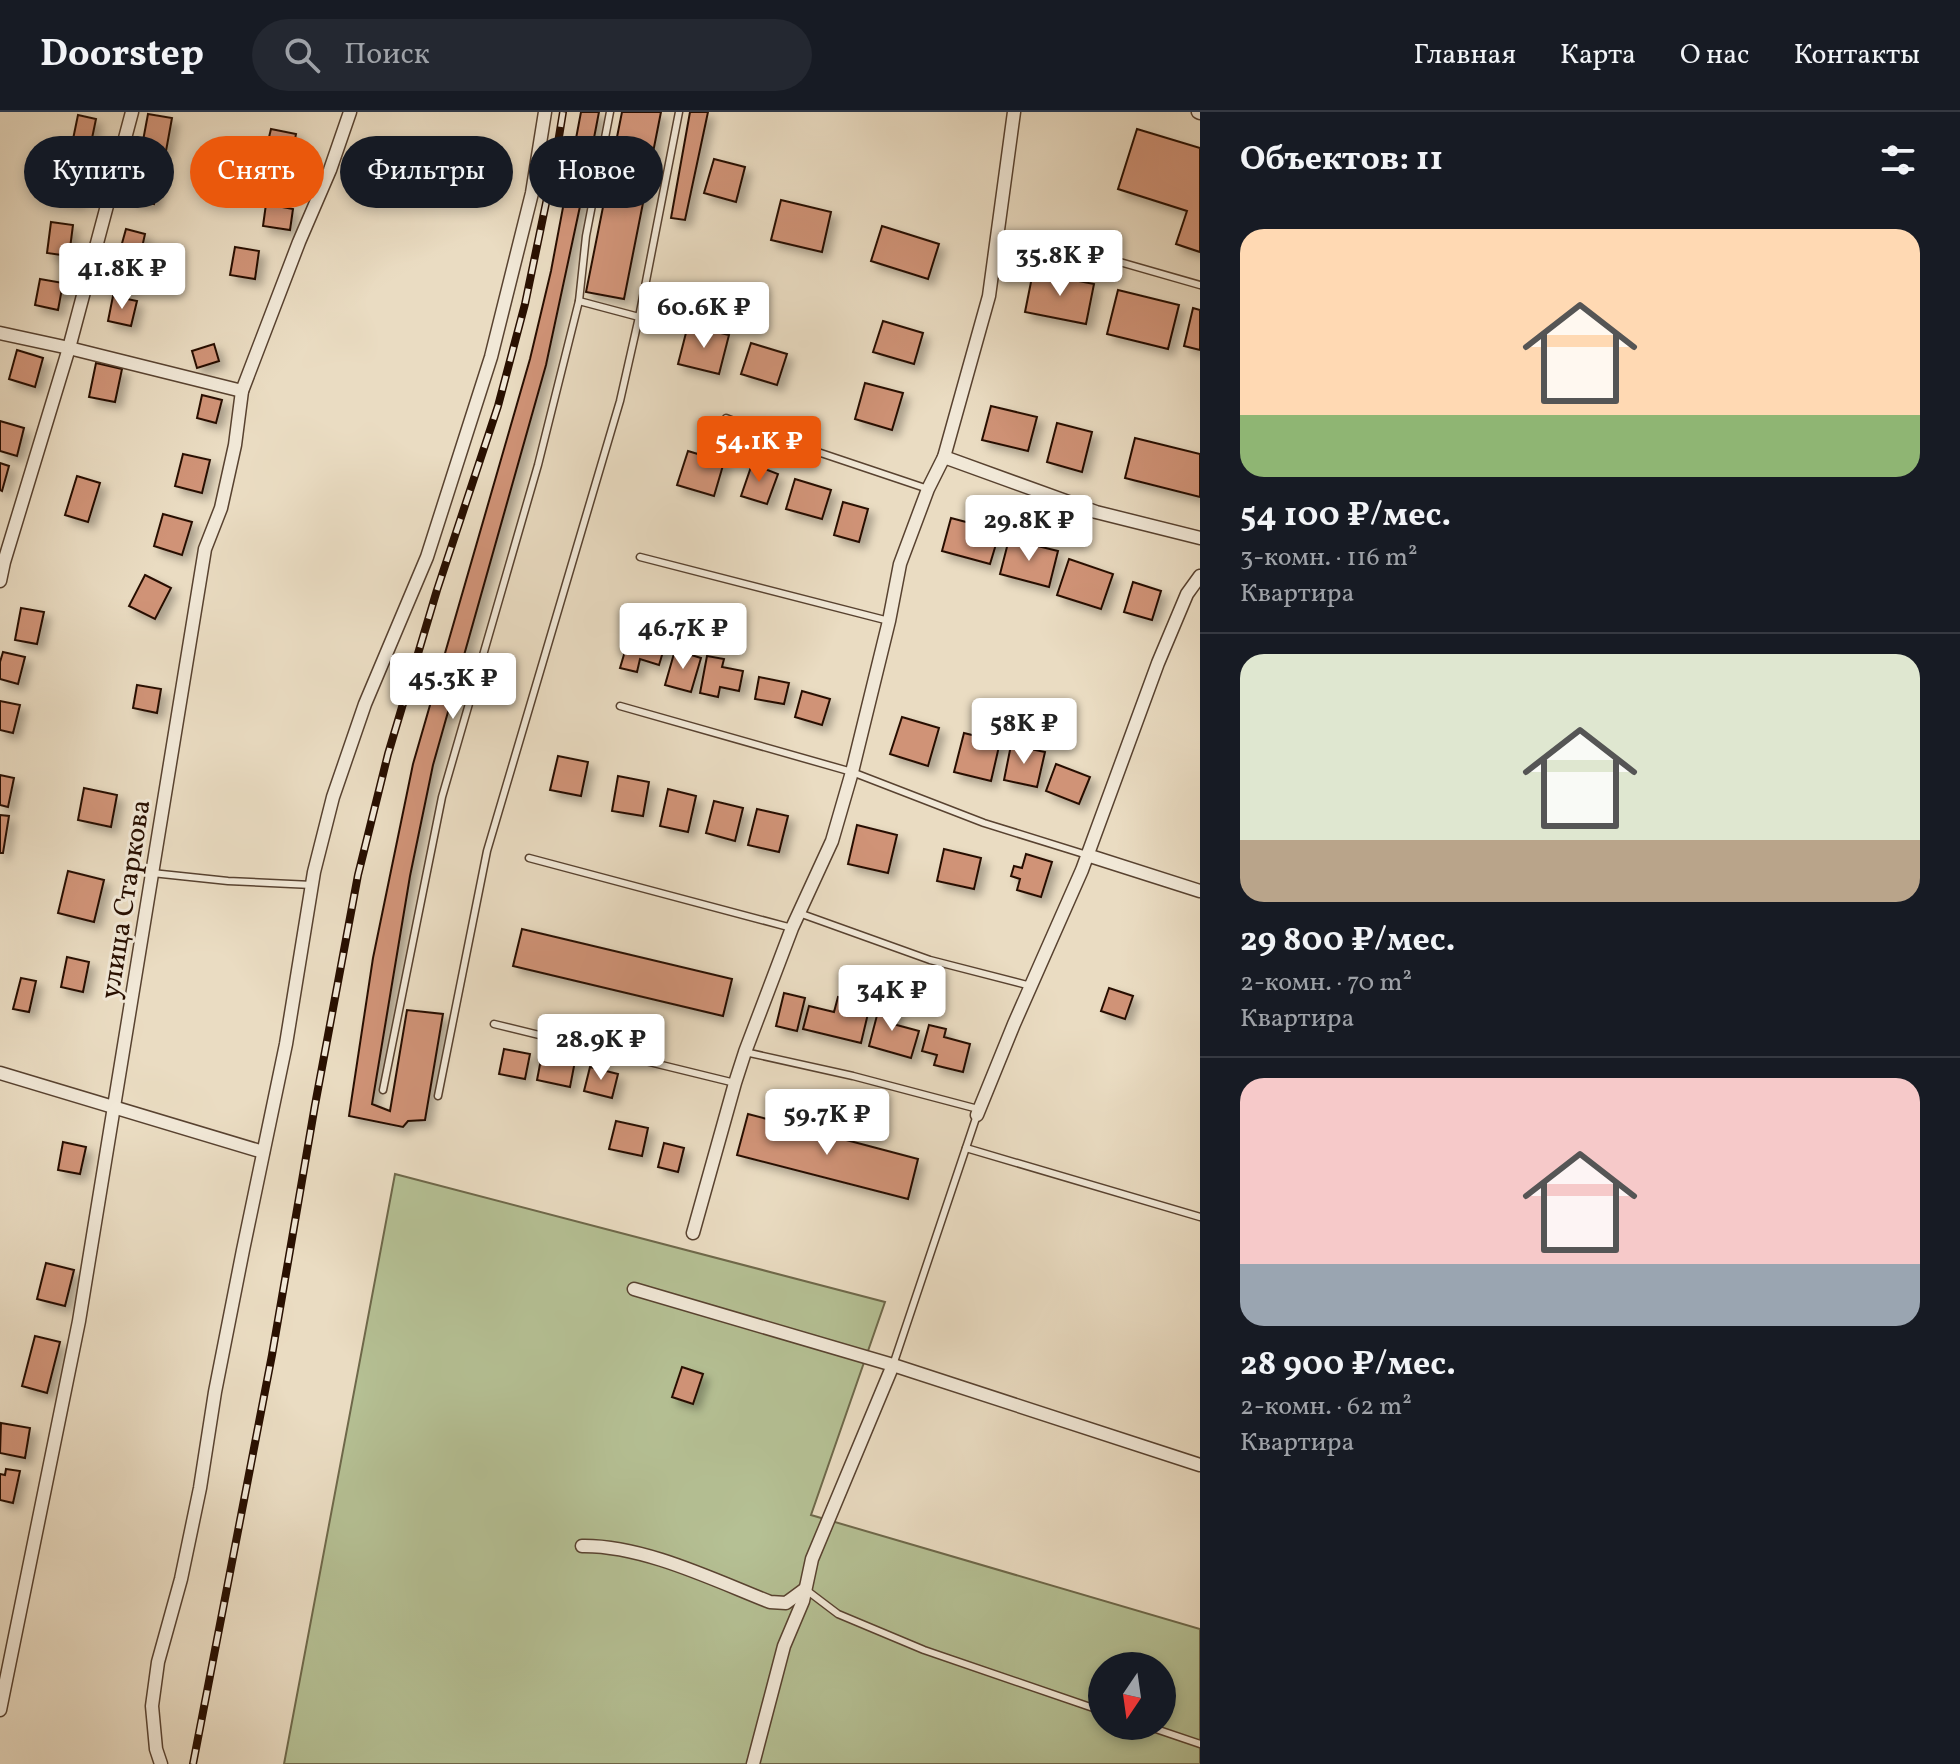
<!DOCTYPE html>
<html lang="ru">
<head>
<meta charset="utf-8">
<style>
  :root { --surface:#171b24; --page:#242831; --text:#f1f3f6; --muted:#9ea1a6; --line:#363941; --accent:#ea580c }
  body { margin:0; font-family:Vollkorn,serif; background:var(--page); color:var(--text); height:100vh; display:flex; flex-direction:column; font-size:30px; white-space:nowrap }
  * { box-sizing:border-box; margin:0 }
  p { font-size:26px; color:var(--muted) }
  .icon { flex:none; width:44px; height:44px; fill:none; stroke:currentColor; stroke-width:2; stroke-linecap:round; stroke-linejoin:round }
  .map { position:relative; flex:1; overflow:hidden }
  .side { display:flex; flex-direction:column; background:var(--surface); width:760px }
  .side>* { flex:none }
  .guide { position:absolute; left:24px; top:24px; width:760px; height:72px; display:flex; gap:16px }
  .needle { width:52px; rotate:193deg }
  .controls { position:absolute; left:1088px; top:1540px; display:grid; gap:16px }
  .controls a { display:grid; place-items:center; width:88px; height:88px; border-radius:50%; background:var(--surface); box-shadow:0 4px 12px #0003; font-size:40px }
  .price { position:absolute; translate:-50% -68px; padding:0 18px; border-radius:8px; background:#fff; color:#222; font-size:26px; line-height:52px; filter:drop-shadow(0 2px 4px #0008) }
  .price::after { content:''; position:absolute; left:50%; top:48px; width:24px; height:18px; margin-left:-12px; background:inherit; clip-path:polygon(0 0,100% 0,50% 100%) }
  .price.on { background:var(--accent); color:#fff }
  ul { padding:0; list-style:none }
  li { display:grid; align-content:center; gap:16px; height:424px; padding:0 40px }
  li+li { border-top:2px solid var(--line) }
  li span { display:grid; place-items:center; height:248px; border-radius:24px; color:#555 }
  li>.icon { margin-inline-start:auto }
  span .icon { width:144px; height:144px; fill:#fffc; stroke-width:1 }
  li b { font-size:34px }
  h2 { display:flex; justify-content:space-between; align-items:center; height:96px; padding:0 40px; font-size:34px }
  .tag { padding:0 28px; border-radius:36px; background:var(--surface); box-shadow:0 4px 12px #0003; font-size:28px; line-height:72px }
  .tag.on { background:var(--accent); color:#fff }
  header { display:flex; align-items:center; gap:48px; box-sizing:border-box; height:112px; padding:0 40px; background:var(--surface); border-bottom:2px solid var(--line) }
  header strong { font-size:38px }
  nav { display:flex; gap:44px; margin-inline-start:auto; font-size:28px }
  .search { width:560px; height:72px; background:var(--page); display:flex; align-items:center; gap:20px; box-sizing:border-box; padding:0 28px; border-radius:44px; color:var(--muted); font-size:30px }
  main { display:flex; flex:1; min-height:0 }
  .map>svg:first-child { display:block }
  .green { fill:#b5c094; stroke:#6e684a; stroke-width:2; fill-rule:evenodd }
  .building { fill:#d09377; stroke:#280f00; stroke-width:2; filter:url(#shadow) }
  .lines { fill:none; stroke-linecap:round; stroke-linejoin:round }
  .service-casing { stroke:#584230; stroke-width:9 }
  .minor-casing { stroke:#584230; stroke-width:15 }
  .service { stroke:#f1e8d7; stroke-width:6 }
  .minor { stroke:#f1e8d7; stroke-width:12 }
  .rail-casing { stroke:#280f00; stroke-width:8 }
  .rail { stroke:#f1e8d7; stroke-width:5; stroke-dasharray:15; stroke-linecap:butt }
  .labels { text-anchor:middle; stroke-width:6; stroke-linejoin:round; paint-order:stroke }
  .street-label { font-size:28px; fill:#280f00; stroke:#f1e8d7 }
</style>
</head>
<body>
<header>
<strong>Doorstep</strong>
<div class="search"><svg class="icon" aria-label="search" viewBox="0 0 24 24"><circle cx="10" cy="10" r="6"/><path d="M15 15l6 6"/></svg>Поиск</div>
<nav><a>Главная</a><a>Карта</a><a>О нас</a><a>Контакты</a></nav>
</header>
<main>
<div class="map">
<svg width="1200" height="1652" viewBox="0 0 1200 1652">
  <defs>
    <filter id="shadow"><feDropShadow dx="6" dy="6" stdDeviation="4" flood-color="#0004"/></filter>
  </defs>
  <rect width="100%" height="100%" fill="#eadcc2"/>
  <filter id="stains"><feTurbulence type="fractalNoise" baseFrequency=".0025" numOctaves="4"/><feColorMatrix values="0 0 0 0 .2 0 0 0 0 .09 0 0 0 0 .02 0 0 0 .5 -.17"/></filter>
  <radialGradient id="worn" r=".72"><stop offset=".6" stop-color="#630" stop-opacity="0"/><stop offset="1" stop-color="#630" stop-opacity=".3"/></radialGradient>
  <path class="green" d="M395,1062L885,1190L811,1403L1200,1517V1652H284ZM1102,1554H1162V1614H1102Z"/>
  <g class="building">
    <polygon points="581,0 599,0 588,57 546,253 433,653 410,764 372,992 390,999 407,898 443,902 425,1008 408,1009 403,1015 349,1004 373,846 413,652 530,247 551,159"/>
    <polygon points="622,0 661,0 624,187 586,180"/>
    <polygon points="690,0 708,0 685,108 671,106"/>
    <polygon points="148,2 172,6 166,39 142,34"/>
    <polygon points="78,3 96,7 90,36 72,32"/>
    <polygon points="271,17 296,22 290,51 264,46"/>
    <polygon points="1137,17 1200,36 1200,140 1176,132 1187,99 1118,77"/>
    <polygon points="714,47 745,55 736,90 704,81"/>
    <polygon points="137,56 160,61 154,92 131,88"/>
    <polygon points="59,62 83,67 78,90 54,85"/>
    <polygon points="781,88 831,100 822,140 771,128"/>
    <polygon points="266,92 293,97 290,118 263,114"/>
    <polygon points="51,110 73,113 69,144 47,141"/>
    <polygon points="882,114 939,132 928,167 871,149"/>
    <polygon points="126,117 145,122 141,140 121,135"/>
    <polygon points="235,135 259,139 255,167 230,163"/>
    <polygon points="119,151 136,154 133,176 116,174"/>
    <polygon points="1033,160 1094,172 1086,212 1025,200"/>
    <polygon points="40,167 63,171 58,198 35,193"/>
    <polygon points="1118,178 1179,193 1168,237 1107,222"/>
    <polygon points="113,184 137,189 131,214 108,209"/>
    <polygon points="1193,196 1200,198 1200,238 1184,234"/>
    <polygon points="883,209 923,221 914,252 873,240"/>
    <polygon points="688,213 729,223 719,262 678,252"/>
    <polygon points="751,231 787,242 777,273 741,262"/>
    <polygon points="214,232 219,249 197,256 192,239"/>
    <polygon points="17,238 43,246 35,275 9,267"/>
    <polygon points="96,251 122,257 115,290 89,285"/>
    <polygon points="865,271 903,281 892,318 855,307"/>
    <polygon points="202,283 222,288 216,311 197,306"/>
    <polygon points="991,294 1037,305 1028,339 982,328"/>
    <polygon points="0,309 24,316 17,344 0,339"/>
    <polygon points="1057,311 1092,320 1082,360 1047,350"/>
    <polygon points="1135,326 1200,342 1200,385 1125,366"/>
    <polygon points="688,339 724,350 714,384 677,373"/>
    <polygon points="183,342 210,348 202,381 175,374"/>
    <polygon points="0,351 9,354 2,379 0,378"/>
    <polygon points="752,352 778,362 767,392 741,384"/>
    <polygon points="77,364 100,371 88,410 65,403"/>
    <polygon points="795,367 831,378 822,407 786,397"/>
    <polygon points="843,390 868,397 859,430 834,423"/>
    <polygon points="163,402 192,410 182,443 154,434"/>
    <polygon points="951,406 1000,419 990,452 942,439"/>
    <polygon points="1009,427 1058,439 1049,475 1000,462"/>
    <polygon points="1069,447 1113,462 1101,497 1057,483"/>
    <polygon points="145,463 171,476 155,507 129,494"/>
    <polygon points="1133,470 1161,479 1152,508 1124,500"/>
    <polygon points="21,496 44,500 37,532 15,528"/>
    <polygon points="631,519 666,530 659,553 640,547 637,560 620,556"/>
    <polygon points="675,538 701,546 691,580 665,573"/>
    <polygon points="3,540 25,545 18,572 0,567 0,550"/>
    <polygon points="707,544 724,547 722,555 743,559 739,579 720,575 718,585 700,581"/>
    <polygon points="759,565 789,571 784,592 755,587"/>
    <polygon points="137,573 161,577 157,601 133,596"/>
    <polygon points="802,579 830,587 822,613 795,605"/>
    <polygon points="0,589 20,593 13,621 0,618"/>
    <polygon points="902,605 939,616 928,654 890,642"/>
    <polygon points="964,621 1000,630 991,669 954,660"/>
    <polygon points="1011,633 1045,640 1037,675 1004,668"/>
    <polygon points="558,644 588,650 581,684 550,678"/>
    <polygon points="1056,652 1090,665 1079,692 1046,679"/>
    <polygon points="0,663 14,666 8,695 0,693"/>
    <polygon points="618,664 649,670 643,704 612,699"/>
    <polygon points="84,676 117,683 111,715 78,708"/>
    <polygon points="668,677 696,684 688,720 660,714"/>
    <polygon points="714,689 743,696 735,729 706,721"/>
    <polygon points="757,697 788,704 779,740 748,733"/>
    <polygon points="0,703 9,704 3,741 0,741"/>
    <polygon points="857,713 897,723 888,761 848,752"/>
    <polygon points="944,737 981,746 974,777 937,769"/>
    <polygon points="1026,742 1052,750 1041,785 1017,778 1020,767 1011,764 1014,754 1022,756"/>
    <polygon points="68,759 104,768 94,810 58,801"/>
    <polygon points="522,817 732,867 723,904 513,854"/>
    <polygon points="67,845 89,850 83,880 61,875"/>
    <polygon points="21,866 36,869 29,900 13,897"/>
    <polygon points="1109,876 1133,884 1125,907 1101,899"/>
    <polygon points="784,881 805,886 797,919 776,914"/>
    <polygon points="838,885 870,893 861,931 803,917 809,894 834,900"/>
    <polygon points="881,888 899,893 893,912 919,919 911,946 869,934"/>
    <polygon points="929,913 946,917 944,925 970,932 963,960 934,953 937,943 922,939"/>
    <polygon points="504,937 530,942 525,967 499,962"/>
    <polygon points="542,942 575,949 570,975 537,968"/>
    <polygon points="590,955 618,962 612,986 584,979"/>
    <polygon points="748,1002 918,1047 908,1087 737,1043"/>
    <polygon points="616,1009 648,1016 642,1044 609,1037"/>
    <polygon points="63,1030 86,1035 80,1062 58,1058"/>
    <polygon points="664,1031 684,1036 678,1060 658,1055"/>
    <polygon points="46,1151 74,1158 65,1194 37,1187"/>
    <polygon points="35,1224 60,1230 47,1281 22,1274"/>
    <polygon points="682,1255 703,1262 693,1292 672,1285"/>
    <polygon points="1,1311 30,1316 25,1346 0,1341"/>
    <polygon points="6,1357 20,1359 13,1391 0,1388 0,1362 5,1363"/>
  </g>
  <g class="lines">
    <defs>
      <g id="service">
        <polyline points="1036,126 1200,173"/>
        <polyline points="579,189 639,205"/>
        <polyline points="726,306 788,330 928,377"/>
        <polyline points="640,445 889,509"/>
        <polyline points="620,594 852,660 984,711 1087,743"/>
        <polyline points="529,746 792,816"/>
        <polyline points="152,761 228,769 312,773"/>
        <polyline points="799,801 930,848 1031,874"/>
        <polyline points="494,912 735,971"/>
        <polyline points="745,940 853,964 978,997"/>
        <polyline points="383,978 442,685 538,353 579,189 586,124 610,0"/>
        <polyline points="438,984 487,739 620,289 639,205 679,0"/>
        <polyline points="966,1036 1200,1105"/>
        <polyline points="893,1253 977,1003"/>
        <polyline points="805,1477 838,1502 924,1538 1102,1599"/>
        <polyline points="1147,1614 1200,1632"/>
      </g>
      <g id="minor">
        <polyline points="1198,0 1200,1"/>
        <polyline points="0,221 69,236 242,279"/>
        <polyline points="944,345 1096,400 1200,426"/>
        <polyline points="0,469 4,450 69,236 132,0"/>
        <polyline points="1087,743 1200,779"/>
        <polyline points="0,961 263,1040"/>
        <polyline points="977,1003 1014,912 1082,758 1158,551 1187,482 1200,464"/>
        <polyline points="693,1121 735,971 745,940 792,816 832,729 852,660 889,509 900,452 928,377 944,345 989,184 1014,0"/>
        <polyline points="634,1177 893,1253 1200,1353"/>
        <path d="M582,1434C643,1433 714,1468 770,1490L786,1491L805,1477"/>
        <polyline points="0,1598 79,1209 205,437 221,396 235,333 242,279 299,130 330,58 350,0"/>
        <polyline points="161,1652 156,1637 152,1594 158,1550 181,1467 200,1376 215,1280 243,1138 286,932 314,760 333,685 365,592 427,445 491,245 532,81 545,0"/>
        <polyline points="753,1652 784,1534 803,1489 812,1447 893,1253"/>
      </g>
    </defs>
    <use href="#service" class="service-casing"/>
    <use href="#minor" class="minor-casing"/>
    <use href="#service" class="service"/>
    <use href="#minor" class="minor"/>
    <defs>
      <polyline id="rail" points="193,1652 272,1243 315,993 358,763 388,642 437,478 498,294 525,192 556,43 563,0"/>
    </defs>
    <use href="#rail" class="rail-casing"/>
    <use href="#rail" class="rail"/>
  </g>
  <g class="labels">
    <g class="street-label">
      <text transform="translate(124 787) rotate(-81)" y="10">улица Старкова</text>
    </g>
  </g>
  <rect width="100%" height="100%" filter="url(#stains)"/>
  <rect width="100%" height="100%" fill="url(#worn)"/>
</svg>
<div class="controls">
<a><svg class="needle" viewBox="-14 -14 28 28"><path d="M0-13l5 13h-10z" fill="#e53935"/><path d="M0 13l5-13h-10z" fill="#9ea1a6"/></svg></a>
</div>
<b class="price" style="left:1060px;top:186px">35.8K ₽</b>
<b class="price" style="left:122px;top:199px">41.8K ₽</b>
<b class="price" style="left:704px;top:238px">60.6K ₽</b>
<b class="price on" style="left:759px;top:372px">54.1K ₽</b>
<b class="price" style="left:1029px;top:451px">29.8K ₽</b>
<b class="price" style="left:683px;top:559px">46.7K ₽</b>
<b class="price" style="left:453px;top:609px">45.3K ₽</b>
<b class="price" style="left:1024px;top:654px">58K ₽</b>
<b class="price" style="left:892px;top:921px">34K ₽</b>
<b class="price" style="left:601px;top:970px">28.9K ₽</b>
<b class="price" style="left:827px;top:1045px">59.7K ₽</b>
<div class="guide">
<a class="tag">Купить</a>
<a class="tag on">Снять</a>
<a class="tag">Фильтры</a>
<a class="tag">Новое</a>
</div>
</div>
<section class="side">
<h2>Объектов: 11<svg class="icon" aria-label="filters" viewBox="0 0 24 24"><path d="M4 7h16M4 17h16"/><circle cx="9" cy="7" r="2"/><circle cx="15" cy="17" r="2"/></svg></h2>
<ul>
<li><span style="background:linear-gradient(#ffd9b3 75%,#8fb573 0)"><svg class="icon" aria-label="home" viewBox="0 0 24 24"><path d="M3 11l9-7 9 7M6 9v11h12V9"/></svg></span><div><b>54 100 ₽/мес.</b><p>3-комн. · 116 m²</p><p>Квартира</p></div></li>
<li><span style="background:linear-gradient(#dfe7d0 75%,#b9a48a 0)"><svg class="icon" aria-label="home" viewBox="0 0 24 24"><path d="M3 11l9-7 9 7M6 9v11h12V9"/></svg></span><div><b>29 800 ₽/мес.</b><p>2-комн. · 70 m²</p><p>Квартира</p></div></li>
<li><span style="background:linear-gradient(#f6c9c9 75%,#9aa5b1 0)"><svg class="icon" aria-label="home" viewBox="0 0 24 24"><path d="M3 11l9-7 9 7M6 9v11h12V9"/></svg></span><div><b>28 900 ₽/мес.</b><p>2-комн. · 62 m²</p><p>Квартира</p></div></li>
</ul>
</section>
</main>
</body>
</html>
